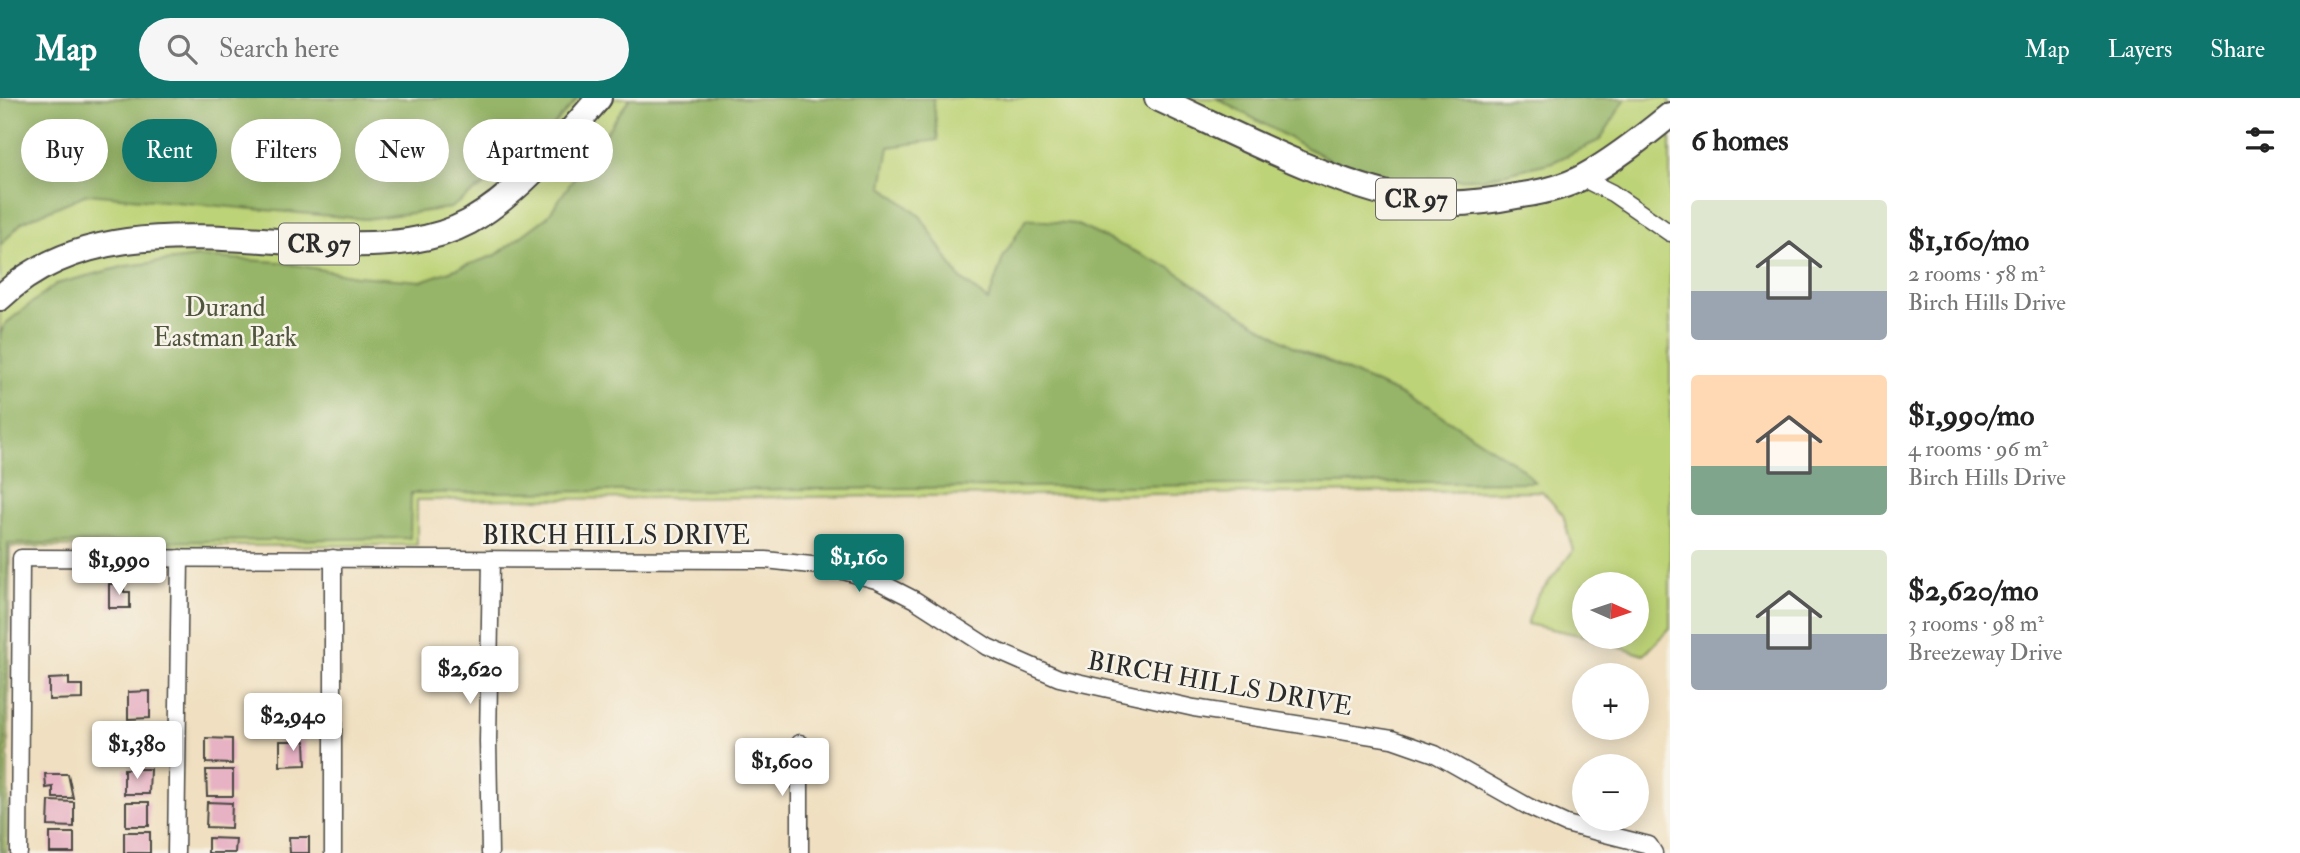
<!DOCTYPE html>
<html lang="en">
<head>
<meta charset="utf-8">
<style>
  :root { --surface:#fff; --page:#f6f6f6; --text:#222; --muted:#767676; --accent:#0f766e }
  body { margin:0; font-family:"IM FELL Double Pica",serif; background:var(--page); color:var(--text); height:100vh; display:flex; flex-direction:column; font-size:26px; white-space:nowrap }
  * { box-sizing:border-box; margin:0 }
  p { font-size:23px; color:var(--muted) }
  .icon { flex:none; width:38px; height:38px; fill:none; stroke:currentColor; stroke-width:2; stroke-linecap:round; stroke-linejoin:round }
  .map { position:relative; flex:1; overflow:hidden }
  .details { display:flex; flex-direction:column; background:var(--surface); width:630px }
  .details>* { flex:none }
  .banner { position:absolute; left:21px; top:21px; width:665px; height:63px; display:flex; gap:14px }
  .needle { width:46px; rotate:93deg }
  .tools { position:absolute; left:1572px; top:474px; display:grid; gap:14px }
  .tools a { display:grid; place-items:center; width:77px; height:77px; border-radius:50%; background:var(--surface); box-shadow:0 4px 18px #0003; font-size:35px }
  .price { position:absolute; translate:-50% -60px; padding:0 16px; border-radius:7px; background:#fff; color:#222; font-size:23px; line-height:46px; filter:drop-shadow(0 2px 4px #0008) }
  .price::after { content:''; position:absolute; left:50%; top:42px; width:21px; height:16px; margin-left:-10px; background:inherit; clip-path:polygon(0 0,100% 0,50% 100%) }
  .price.active { background:var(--accent); color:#fff }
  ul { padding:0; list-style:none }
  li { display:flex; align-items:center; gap:21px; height:175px; padding:0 21px }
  li span { display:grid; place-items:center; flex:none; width:196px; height:140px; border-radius:7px; color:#555 }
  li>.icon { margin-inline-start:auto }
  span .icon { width:84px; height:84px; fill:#fffc; stroke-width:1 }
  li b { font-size:30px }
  h2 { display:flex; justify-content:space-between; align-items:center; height:84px; padding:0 21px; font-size:30px }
  .chip { padding:0 24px; border-radius:32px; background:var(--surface); box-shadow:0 4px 18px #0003; font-size:24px; line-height:63px }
  .chip.active { background:var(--accent); color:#fff }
  header { display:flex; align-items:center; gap:42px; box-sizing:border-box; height:98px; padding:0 35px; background:var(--accent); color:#fff }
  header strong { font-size:33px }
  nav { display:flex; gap:38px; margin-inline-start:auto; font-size:24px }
  .search { width:490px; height:63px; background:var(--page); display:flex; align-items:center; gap:18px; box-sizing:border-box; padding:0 24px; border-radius:38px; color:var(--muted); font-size:26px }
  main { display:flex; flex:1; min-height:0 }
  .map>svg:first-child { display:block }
  .green { fill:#bdd377; stroke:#747f51; stroke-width:2 }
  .forest { fill:#96b568; stroke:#60704a; stroke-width:2 }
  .building { fill:#e7b2c4 }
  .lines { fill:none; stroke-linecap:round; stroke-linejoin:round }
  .minor-casing { stroke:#494642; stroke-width:19 }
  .primary-casing { stroke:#494642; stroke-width:28 }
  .minor { stroke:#fff; stroke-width:16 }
  .primary { stroke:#fff; stroke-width:24 }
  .labels { text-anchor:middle; stroke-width:5; stroke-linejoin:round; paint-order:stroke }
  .shield { fill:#f7f3e8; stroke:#686764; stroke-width:2 }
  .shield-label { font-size:24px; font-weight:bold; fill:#2b2b2b }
  .park-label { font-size:26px; fill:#50553e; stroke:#f7f3e8 }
  .street-label { font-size:26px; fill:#2b2b2b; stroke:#f7f3e8 }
</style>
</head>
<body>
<header>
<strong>Map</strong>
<div class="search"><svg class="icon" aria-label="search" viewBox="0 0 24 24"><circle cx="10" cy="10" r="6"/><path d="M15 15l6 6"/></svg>Search here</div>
<nav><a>Map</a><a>Layers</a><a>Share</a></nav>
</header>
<main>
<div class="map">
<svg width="1670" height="755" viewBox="0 0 1670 755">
  <rect width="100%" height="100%" fill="#f7f3e8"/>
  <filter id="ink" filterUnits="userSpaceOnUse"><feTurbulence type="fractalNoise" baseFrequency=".0143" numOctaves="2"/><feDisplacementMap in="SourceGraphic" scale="14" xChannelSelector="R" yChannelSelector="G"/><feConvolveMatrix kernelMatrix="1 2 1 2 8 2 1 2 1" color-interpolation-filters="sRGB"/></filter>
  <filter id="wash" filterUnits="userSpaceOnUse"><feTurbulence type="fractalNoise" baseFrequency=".00686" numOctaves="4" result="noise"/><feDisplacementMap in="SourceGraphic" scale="28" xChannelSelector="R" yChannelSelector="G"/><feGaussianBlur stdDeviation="1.57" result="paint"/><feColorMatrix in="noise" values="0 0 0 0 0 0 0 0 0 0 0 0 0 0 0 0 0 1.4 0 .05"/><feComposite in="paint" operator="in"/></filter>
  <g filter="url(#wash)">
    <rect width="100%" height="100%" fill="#f0e0c1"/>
    <polygon class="green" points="0,0 1670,0 1670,530 1644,557 1586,539 1636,539 1636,486 1584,486 1584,538 1527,526 1536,500 1573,453 1563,417 1542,393 417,402 417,447 10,449 7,755 0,755"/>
    <g class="forest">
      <polygon points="0,0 578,0 525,60 450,110 365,121 87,96 22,124 0,148"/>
      <polygon points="630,0 933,0 938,42 889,49 882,88 921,119 959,179 988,203 1003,160 1026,121 1075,126 1171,170 1210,197 1293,248 1428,309 1523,371 1534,384 411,395 410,440 8,446 3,755 0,755 0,236 5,226 56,186 126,168 198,159 279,164 356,178 421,183 496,157 547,119"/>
      <polygon points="1216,0 1626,0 1600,42 1553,64 1481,81 1401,82 1337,66"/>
    </g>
    <g id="blocks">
      <g class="building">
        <polygon points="109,486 124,486 124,494 130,494 130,510 109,510"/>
        <polygon points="69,580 69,587 83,587 83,601 49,602 49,581"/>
        <polygon points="150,593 150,620 128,621 128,594"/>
        <polygon points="206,640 232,641 232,666 206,665"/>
        <polygon points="280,643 305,643 306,667 280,668"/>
        <polygon points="124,671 150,671 149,696 124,696"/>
        <polygon points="206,672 233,672 233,698 207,698"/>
        <polygon points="45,676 68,676 73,700 53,700 53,689 46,690"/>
        <polygon points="49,703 74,704 74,729 48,728"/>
        <rect x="126" y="704" width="23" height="24"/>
        <polygon points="207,704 232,705 231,730 206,729"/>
        <rect x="124" y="734" width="26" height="21"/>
        <rect x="50" y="735" width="24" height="20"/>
        <polygon points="289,739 309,739 309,755 290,755"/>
        <polygon points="208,740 236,741 235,755 208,755"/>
      </g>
    </g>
  </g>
  <g filter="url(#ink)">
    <use href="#blocks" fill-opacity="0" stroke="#494642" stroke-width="2"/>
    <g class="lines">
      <defs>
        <g id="minor">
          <polyline points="1582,80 1612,95 1670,135"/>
          <polyline points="333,460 333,755"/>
          <polyline points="19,755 21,460 766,462 829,469 876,482 915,502 988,549 1059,580 1194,610 1392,641 1435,656 1529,709 1566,726 1649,747 1654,755"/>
          <polyline points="176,755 180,460"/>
          <polyline points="490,755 488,643 491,461"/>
          <polyline points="800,755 800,645"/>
        </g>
        <g id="primary">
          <path d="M1157,0C1236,36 1341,92 1426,104C1457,108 1492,103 1522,97C1542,94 1565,89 1583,79C1614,62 1643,39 1670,17"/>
          <path d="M0,200C91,112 232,145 345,146C387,147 432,144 469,124C520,95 562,43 599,0"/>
        </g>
      </defs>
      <use href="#minor" class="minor-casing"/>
      <use href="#primary" class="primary-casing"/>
      <use href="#minor" class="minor"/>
      <use href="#primary" class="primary"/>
    </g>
  </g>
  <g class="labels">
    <g class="shield">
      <rect x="1376" y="80.5" width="80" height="41" rx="5"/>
      <rect x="279" y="125.5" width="80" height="41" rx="5"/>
    </g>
    <g class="shield-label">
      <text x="1416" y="109">CR 97</text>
      <text x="319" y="154">CR 97</text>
    </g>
    <g class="park-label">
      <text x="225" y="218">Durand<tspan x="225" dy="30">Eastman Park</tspan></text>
    </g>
    <g class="street-label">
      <text x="616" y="446">BIRCH HILLS DRIVE</text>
      <text transform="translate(1220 585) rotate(10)" y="9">BIRCH HILLS DRIVE</text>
    </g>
  </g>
</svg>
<div class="tools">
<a><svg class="needle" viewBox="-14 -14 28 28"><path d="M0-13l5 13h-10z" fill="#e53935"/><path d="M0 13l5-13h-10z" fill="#767676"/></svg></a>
<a>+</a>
<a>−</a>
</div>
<b class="price active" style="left:859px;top:496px">$1,160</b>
<b class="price" style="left:119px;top:499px">$1,990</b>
<b class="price" style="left:470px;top:608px">$2,620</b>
<b class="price" style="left:293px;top:655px">$2,940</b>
<b class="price" style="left:137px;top:683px">$1,380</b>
<b class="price" style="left:782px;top:700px">$1,600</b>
<div class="banner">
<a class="chip">Buy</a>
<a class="chip active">Rent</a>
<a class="chip">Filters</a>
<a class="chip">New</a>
<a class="chip">Apartment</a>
</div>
</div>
<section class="details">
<h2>6 homes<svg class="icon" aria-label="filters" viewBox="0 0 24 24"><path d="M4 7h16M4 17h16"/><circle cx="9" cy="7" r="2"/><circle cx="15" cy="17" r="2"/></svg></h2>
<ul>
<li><span style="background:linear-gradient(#dfe7d0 65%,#9aa5b1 0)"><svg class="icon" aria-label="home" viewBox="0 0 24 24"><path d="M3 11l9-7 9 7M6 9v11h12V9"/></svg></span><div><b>$1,160/mo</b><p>2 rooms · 58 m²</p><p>Birch Hills Drive</p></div></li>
<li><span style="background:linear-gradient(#ffd9b3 65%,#7fa58c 0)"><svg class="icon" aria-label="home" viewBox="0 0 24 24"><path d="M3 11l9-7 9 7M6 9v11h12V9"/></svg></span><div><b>$1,990/mo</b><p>4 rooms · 96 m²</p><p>Birch Hills Drive</p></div></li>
<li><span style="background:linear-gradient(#dfe7d0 60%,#9aa5b1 0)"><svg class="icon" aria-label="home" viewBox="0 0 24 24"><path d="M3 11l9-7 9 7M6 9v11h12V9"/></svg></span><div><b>$2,620/mo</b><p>3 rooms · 98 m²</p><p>Breezeway Drive</p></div></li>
</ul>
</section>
</main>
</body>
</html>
